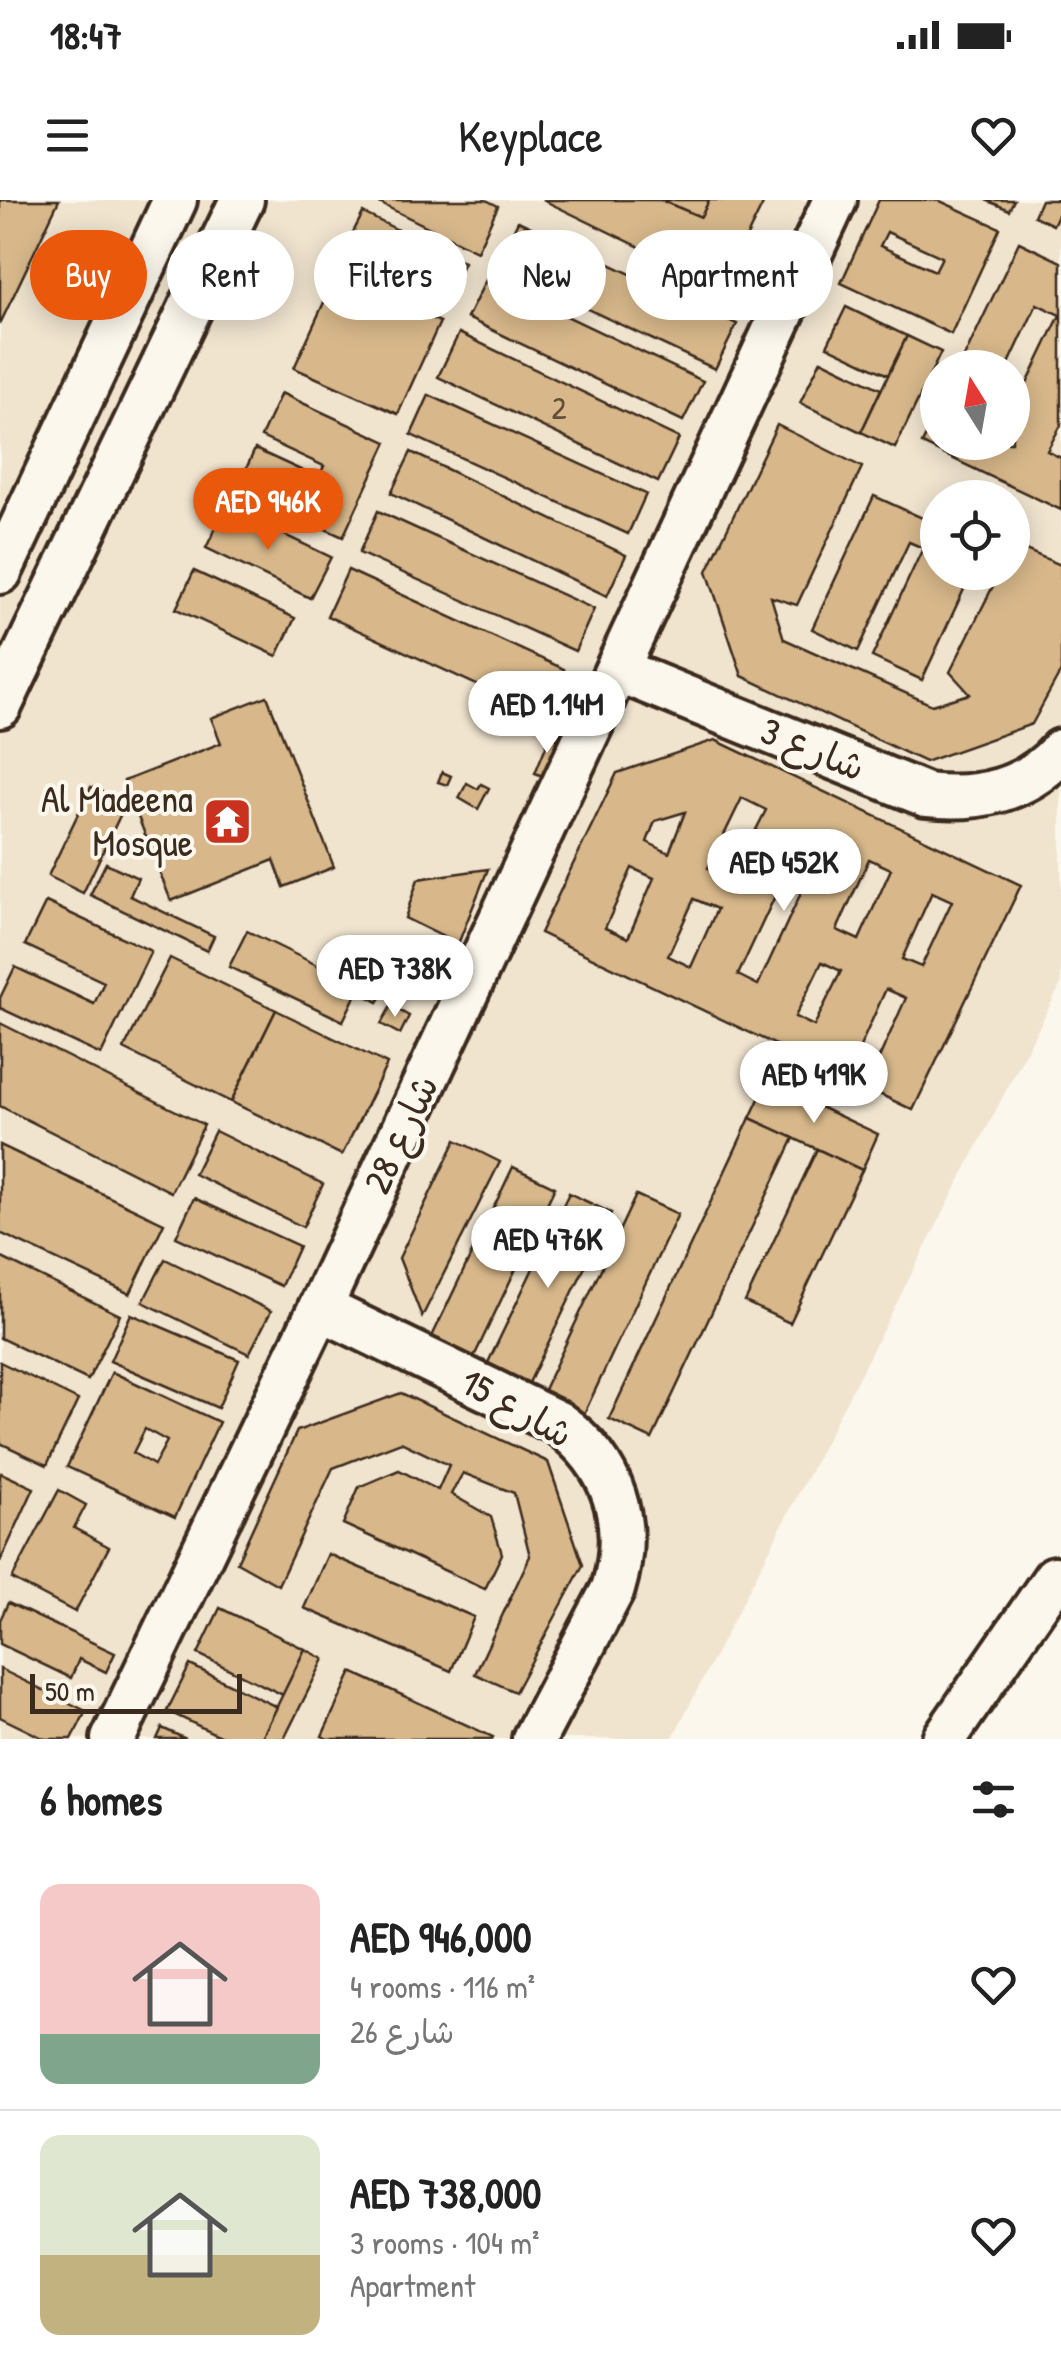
<!DOCTYPE html>
<html lang="en">
<head>
<meta charset="utf-8">
<style>
  :root { --surface:#fff; --page:#f2f2f2; --text:#222; --muted:#767676; --line:#e0e0e0; --accent:#ea580c }
  body { margin:0; font-family:"Patrick Hand","Playpen Sans Arabic",sans-serif; background:var(--page); color:var(--text); height:100vh; display:flex; flex-direction:column; font-size:38px; white-space:nowrap }
  * { box-sizing:border-box; margin:0 }
  p { font-size:32px; color:var(--muted) }
  .icon { flex:none; width:55px; height:55px; fill:none; stroke:currentColor; stroke-width:2; stroke-linecap:round; stroke-linejoin:round }
  .map { position:relative; height:1539px; overflow:hidden }
  .side { display:flex; flex-direction:column; background:var(--surface); flex:1 }
  .side>* { flex:none }
  .top-card { position:absolute; left:30px; top:30px; width:1002px; height:90px; display:flex; gap:20px }
  .needle { width:65px; rotate:349deg }
  .controls { position:absolute; left:920px; top:150px; display:grid; gap:20px }
  .controls a { display:grid; place-items:center; width:110px; height:110px; border-radius:50%; background:var(--surface); box-shadow:0 5px 25px #0003; font-size:50px }
  .scale { position:absolute; left:30px; bottom:25px; width:212px; box-sizing:border-box; padding-left:10px; border:5px solid #3b2a1e; border-top:0; font-size:28px; line-height:35px; white-space:nowrap; color:#3b2a1e; -webkit-text-stroke:8px #fbf7ec; paint-order:stroke }
  .price { position:absolute; translate:-50% -85px; padding:0 22px; border-radius:35px; background:#fff; color:#222; font-size:32px; line-height:65px; filter:drop-shadow(0 2px 5px #0008) }
  .price::after { content:''; position:absolute; left:50%; top:60px; width:30px; height:22px; margin-left:-15px; background:inherit; clip-path:polygon(0 0,100% 0,50% 100%) }
  .price.current { background:var(--accent); color:#fff }
  ul { padding:0; list-style:none }
  li { display:flex; align-items:center; gap:30px; height:250px; padding:0 40px }
  li+li { border-top:2px solid var(--line) }
  li span { display:grid; place-items:center; flex:none; width:280px; height:200px; border-radius:20px; color:#555 }
  li>.icon { margin-inline-start:auto }
  span .icon { width:120px; height:120px; fill:#fffc; stroke-width:1 }
  li b { font-size:42px }
  h2 { display:flex; justify-content:space-between; align-items:center; height:120px; padding:0 40px; font-size:42px }
  .pill { padding:0 35px; border-radius:45px; background:var(--surface); box-shadow:0 5px 25px #0003; font-size:35px; line-height:90px }
  .pill.current { background:var(--accent); color:#fff }
  .status { display:flex; justify-content:space-between; align-items:center; height:70px; padding:0 50px; background:var(--surface); direction:ltr }
  .status svg { height:28px; fill:currentColor }
  header { display:flex; justify-content:space-between; align-items:center; height:130px; padding:0 40px; background:var(--surface); font-size:45px; font-weight:600 }
  .map>svg:first-child { display:block }
  .built { fill:#f0e4cf; fill-rule:evenodd }
  .building { fill:#d8b88b; stroke:#3b2a1e; stroke-width:2.5; fill-rule:evenodd }
  .lines { fill:none; stroke-linecap:round; stroke-linejoin:round }
  .minor-casing { stroke:#3b2a1e; stroke-width:50 }
  .minor { stroke:#fbf7ec; stroke-width:42 }
  .labels { text-anchor:middle; stroke-width:8; stroke-linejoin:round; paint-order:stroke }
  .number-label { font-size:32px; fill:#624e39 }
  .street-label { font-size:38px; fill:#3b2a1e; stroke:#fbf7ec }
  .poi-label { font-size:38px; fill:#3b2a1e; stroke:#fbf7ec; text-anchor:end }
</style>
</head>
<body>
<div class="status"><b>18:47</b><svg viewBox="0 0 49 12"><path d="M0 12V9h3v3zM5 12V6h3v6zM10 12V3h3v9zM15 12V0h3v12zM26 1h20v11H26zM47 4h2v5h-2z"/></svg></div>
<header><svg class="icon" aria-label="menu" viewBox="0 0 24 24"><path d="M4 6h16M4 12h16M4 18h16"/></svg>Keyplace<svg class="icon" aria-label="heart" viewBox="0 0 24 24"><path d="M12 20l-8-8c-3-5 5-10 8-4 3-6 11-1 8 4z"/></svg></header>
<div class="map">
<svg width="1061" height="1539" viewBox="0 0 1061 1539">
  <rect width="100%" height="100%" fill="#fbf7ec"/>
  <filter id="ink" filterUnits="userSpaceOnUse"><feTurbulence type="fractalNoise" baseFrequency=".01" numOctaves="2"/><feDisplacementMap in="SourceGraphic" scale="20" xChannelSelector="R" yChannelSelector="G"/><feConvolveMatrix kernelMatrix="1 2 1 2 8 2 1 2 1" color-interpolation-filters="sRGB"/></filter>
  <g filter="url(#ink)">
    <path class="built" d="M0,0H1061V784L672,1539H0ZM938,168H1012V242H938ZM938,298H1012V372H938Z"/>
    <g class="building">
      <polygon points="0,0 59,0 0,124"/>
      <polygon points="373,0 486,0 498,6 477,51"/>
      <polygon points="543,0 661,0 701,17 709,0 765,0 722,87"/>
      <polygon points="661,0 709,0 701,17"/>
      <path d="M879,0H938L1000,28L951,134L841,83ZM887,32L942,57L935,71L880,46Z"/>
      <polygon points="986,0 1014,0 1009,10"/>
      <polygon points="1041,0 1061,0 1061,9 1053,25 1034,16"/>
      <polygon points="363,13 464,62 443,106 341,56"/>
      <polygon points="518,21 737,124 715,169 496,66"/>
      <polygon points="1019,42 1061,62 1061,225 1047,251 1061,258 1061,310 922,244 938,212 938,242 1012,242 1012,215 1060,115 1037,104 1007,168 959,168"/>
      <polygon points="336,76 440,122 398,214 294,168"/>
      <polygon points="487,78 703,181 683,221 467,118"/>
      <polygon points="846,107 907,136 888,175 827,146"/>
      <polygon points="459,133 679,238 658,282 438,177"/>
      <polygon points="907,136 941,152 895,248 861,232"/>
      <polygon points="821,160 881,189 861,232 800,203"/>
      <polygon points="281,193 387,242 343,337 237,289 255,249 318,278 324,266 261,237"/>
      <polygon points="429,195 646,294 628,334 411,235"/>
      <polygon points="777,225 862,267 797,405 771,397 784,439 932,505 970,494 950,472 1000,372 1012,372 1014,345 1061,365 1061,471 1032,524 925,562 742,476 707,371"/>
      <polygon points="411,252 626,355 607,396 391,293"/>
      <polygon points="874,296 938,325 938,372 972,372 922,480 872,457 923,348 909,342 858,451 812,429"/>
      <polygon points="226,307 331,357 310,398 206,348"/>
      <polygon points="378,311 594,409 575,451 359,353"/>
      <polygon points="348,370 564,469 542,515 327,416"/>
      <polygon points="194,371 295,418 277,456 176,409"/>
      <polygon points="267,496 334,667 284,687 274,660 171,701 124,581 221,543 211,518"/>
      <polygon points="550,536 560,540 545,577 535,573"/>
      <path d="M715,540L1021,685L913,910L540,733L617,573ZM742,598L766,610L731,679L708,668ZM685,612L669,653L647,642L655,621ZM799,645L819,654L758,785L738,775ZM869,659L891,669L859,740L837,730ZM632,668L654,678L628,738L605,728ZM932,692L952,701L921,767L902,759ZM694,699L717,709L691,767L668,756ZM822,762L841,771L814,826L795,817ZM886,789L906,798L879,858L859,849Z"/>
      <polygon points="442,572 451,576 447,585 438,582"/>
      <polygon points="467,583 478,589 481,584 489,588 478,609 459,598"/>
      <polygon points="91,587 126,603 83,693 48,676"/>
      <polygon points="106,663 138,678 130,696 214,736 207,751 90,695"/>
      <polygon points="488,669 458,744 405,718 418,679"/>
      <polygon points="46,702 151,751 101,855 0,808 0,798 15,767 94,804 104,782 25,745"/>
      <polygon points="247,731 360,786 343,821 229,767"/>
      <polygon points="170,758 276,810 231,902 124,849"/>
      <polygon points="373,786 384,793 378,802 367,796"/>
      <polygon points="391,806 409,816 400,834 381,824"/>
      <polygon points="276,810 387,864 342,955 231,902"/>
      <polygon points="0,823 204,925 171,992 0,906"/>
      <polygon points="767,882 878,934 862,970 750,918"/>
      <polygon points="750,918 794,938 652,1239 609,1219"/>
      <polygon points="215,931 323,984 303,1027 194,974"/>
      <polygon points="456,940 500,962 422,1117 399,1058"/>
      <polygon points="0,945 164,1023 130,1094 0,1033"/>
      <polygon points="817,949 862,970 790,1123 745,1102"/>
      <polygon points="513,967 555,987 471,1163 429,1143"/>
      <polygon points="569,993 611,1013 526,1189 485,1169"/>
      <polygon points="636,995 678,1014 583,1216 541,1196"/>
      <polygon points="194,998 299,1046 281,1086 176,1037"/>
      <polygon points="0,1057 120,1115 88,1180 0,1138"/>
      <polygon points="165,1059 271,1111 249,1154 143,1102"/>
      <polygon points="131,1114 239,1160 218,1208 110,1161"/>
      <polygon points="0,1162 78,1200 47,1265 0,1243"/>
      <path d="M112,1172L219,1222L175,1317L67,1267ZM145,1229L167,1241L154,1265L133,1253Z"/>
      <polygon points="401,1193 548,1262 583,1365 515,1492 475,1474 530,1356 514,1293 463,1273 451,1294 491,1317 502,1354 485,1389 343,1324 359,1287 399,1270 438,1290 449,1265 401,1242 333,1268 278,1385 237,1362 297,1231"/>
      <polygon points="1,1273 34,1288 0,1362 0,1276"/>
      <polygon points="59,1290 86,1305 74,1328 109,1347 75,1412 12,1379"/>
      <polygon points="328,1354 474,1417 451,1471 304,1408"/>
      <polygon points="8,1403 115,1453 106,1472 79,1459 71,1478 0,1444 0,1420"/>
      <polygon points="220,1408 305,1449 283,1495 198,1454"/>
      <polygon points="305,1449 324,1459 284,1539 261,1539"/>
      <polygon points="190,1465 277,1507 261,1539 226,1539 167,1511"/>
      <polygon points="0,1469 86,1511 72,1539 45,1539 0,1517"/>
      <polygon points="352,1472 493,1537 492,1539 328,1539 322,1536"/>
      <polygon points="162,1528 186,1539 157,1539"/>
    </g>
    <g class="lines">
      <defs>
        <g id="minor">
          <polyline points="0,372 175,0"/>
          <path d="M618,470L926,595C977,601 1026,591 1061,551"/>
          <polyline points="0,506 242,0"/>
          <path d="M320,1108L558,1223C614,1263 633,1323 613,1389L534,1539"/>
          <polyline points="113,1539 320,1108 835,0"/>
          <polyline points="944,1539 1055,1378"/>
        </g>
      </defs>
      <use href="#minor" class="minor-casing"/>
      <use href="#minor" class="minor"/>
    </g>
  </g>
  <defs>
    <symbol id="temple-square" viewBox="-11 -11 22 22"><rect x="-9" y="-9" width="18" height="18" rx="4" fill="#c8321e" stroke="#fbf7ec"/><path d="M0-6L5-2H3V0L6.5 2.5H4V6H1.5V3h-3V6H-4V2.5H-6.5L-3 0V-2H-5Z" fill="#fff"/></symbol>
  </defs>
  <g fill-rule="evenodd">
    <use href="#temple-square" x="200" y="594" width="55" height="55"/>
  </g>
  <g class="labels">
    <g class="number-label">
      <text x="559" y="219">2</text>
    </g>
    <g class="street-label">
      <text transform="translate(813 549) rotate(22)" y="13">شارع 3</text>
      <text transform="translate(401 934) rotate(-65)" y="13">شارع 28</text>
      <text transform="translate(517 1208) rotate(29)" y="13">شارع 15</text>
    </g>
    <g class="poi-label">
      <text x="193" y="612">Al Madeena<tspan x="193" dy="44">Mosque</tspan></text>
    </g>
  </g>
</svg>
<div class="controls">
<a><svg class="needle" viewBox="-14 -14 28 28"><path d="M0-13l5 13h-10z" fill="#e53935"/><path d="M0 13l5-13h-10z" fill="#767676"/></svg></a>
<a><svg class="icon" aria-label="locate" viewBox="0 0 24 24"><circle cx="12" cy="12" r="6"/><path d="M12 2v4M12 18v4M2 12h4M18 12h4"/></svg></a>
</div>
<div class="scale">50 m</div>
<b class="price current" style="left:268px;top:353px">AED 946K</b>
<b class="price" style="left:547px;top:556px">AED 1.14M</b>
<b class="price" style="left:784px;top:714px">AED 452K</b>
<b class="price" style="left:395px;top:820px">AED 738K</b>
<b class="price" style="left:814px;top:926px">AED 419K</b>
<b class="price" style="left:548px;top:1091px">AED 476K</b>
<div class="top-card">
<a class="pill current">Buy</a>
<a class="pill">Rent</a>
<a class="pill">Filters</a>
<a class="pill">New</a>
<a class="pill">Apartment</a>
</div>
</div>
<section class="side">
<h2>6 homes<svg class="icon" aria-label="filters" viewBox="0 0 24 24"><path d="M4 7h16M4 17h16"/><circle cx="9" cy="7" r="2"/><circle cx="15" cy="17" r="2"/></svg></h2>
<ul>
<li><span style="background:linear-gradient(#f6c9c9 75%,#7fa58c 0)"><svg class="icon" aria-label="home" viewBox="0 0 24 24"><path d="M3 11l9-7 9 7M6 9v11h12V9"/></svg></span><div><b>AED 946,000</b><p>4 rooms · 116 m²</p><p>شارع 26</p></div><svg class="icon" aria-label="heart" viewBox="0 0 24 24"><path d="M12 20l-8-8c-3-5 5-10 8-4 3-6 11-1 8 4z"/></svg></li>
<li><span style="background:linear-gradient(#dfe7d0 60%,#c2b280 0)"><svg class="icon" aria-label="home" viewBox="0 0 24 24"><path d="M3 11l9-7 9 7M6 9v11h12V9"/></svg></span><div><b>AED 738,000</b><p>3 rooms · 104 m²</p><p>Apartment</p></div><svg class="icon" aria-label="heart" viewBox="0 0 24 24"><path d="M12 20l-8-8c-3-5 5-10 8-4 3-6 11-1 8 4z"/></svg></li>
</ul>
</section>
</body>
</html>
